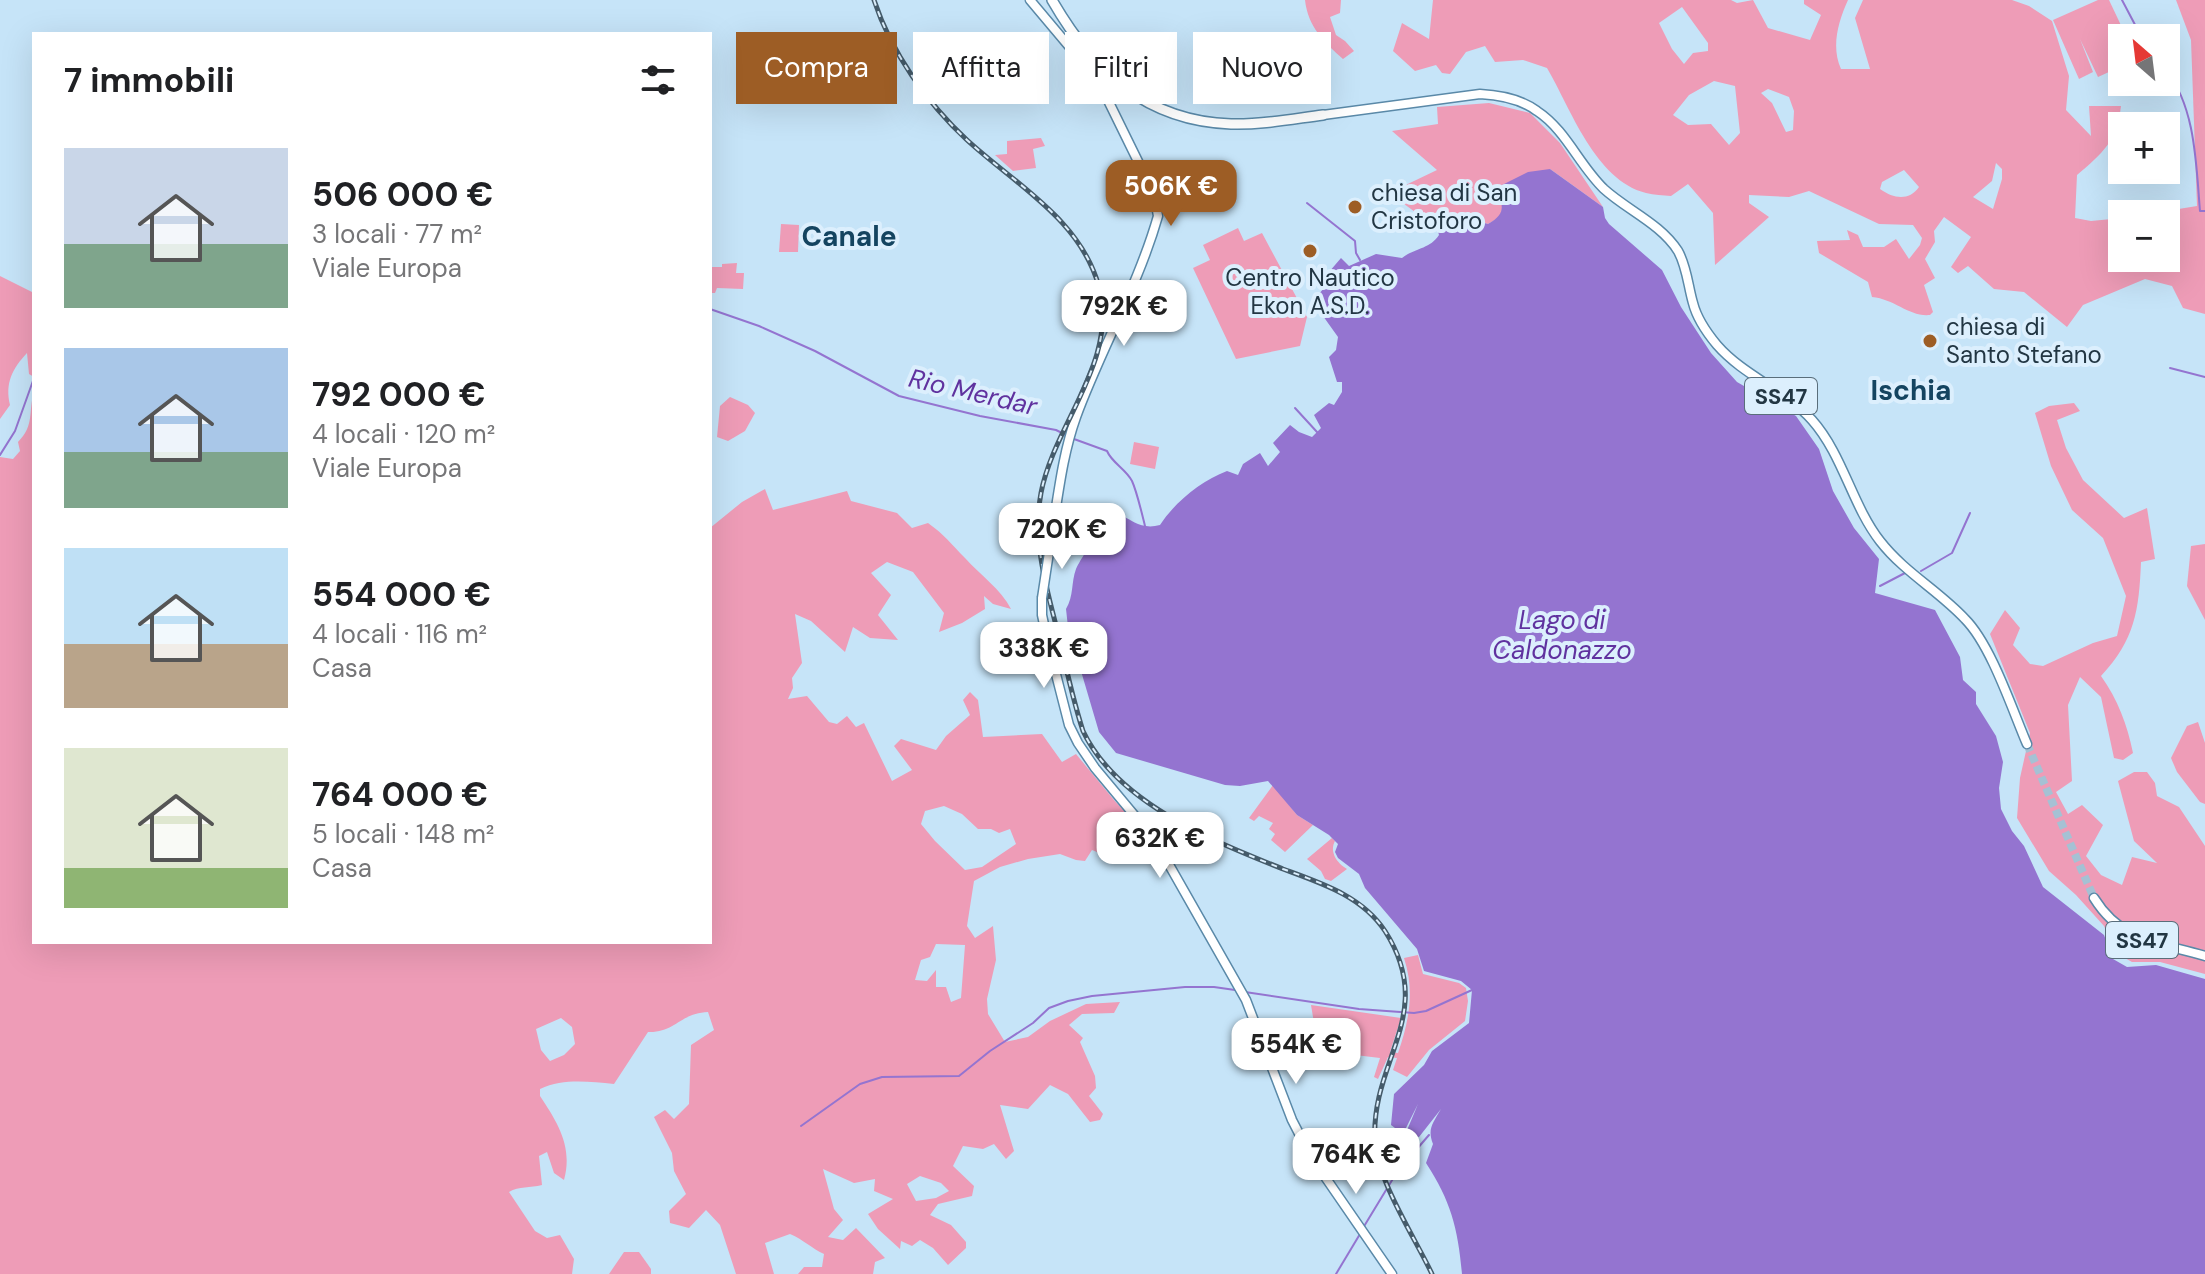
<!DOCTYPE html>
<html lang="it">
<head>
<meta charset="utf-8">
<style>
  :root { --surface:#fff; --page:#f2f2f2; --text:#202124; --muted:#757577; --accent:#9d5d25 }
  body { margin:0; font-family:"DM Sans",sans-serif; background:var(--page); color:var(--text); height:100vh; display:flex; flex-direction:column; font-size:30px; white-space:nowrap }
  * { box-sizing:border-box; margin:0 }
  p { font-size:26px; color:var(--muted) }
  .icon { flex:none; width:44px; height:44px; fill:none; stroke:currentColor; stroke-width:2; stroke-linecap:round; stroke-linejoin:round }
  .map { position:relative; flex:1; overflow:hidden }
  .details { position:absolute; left:32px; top:32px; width:680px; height:912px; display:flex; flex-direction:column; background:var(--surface); border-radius:0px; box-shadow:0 8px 32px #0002 }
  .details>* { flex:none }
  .hud { position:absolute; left:736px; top:32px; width:760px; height:72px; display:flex; gap:16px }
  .needle { width:52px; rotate:332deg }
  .fabs { position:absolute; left:2108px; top:24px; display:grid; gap:16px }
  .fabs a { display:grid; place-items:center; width:72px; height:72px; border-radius:0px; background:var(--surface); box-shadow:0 8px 32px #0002; font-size:40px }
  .price { position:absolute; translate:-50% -68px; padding:0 18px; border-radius:16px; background:#fff; color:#222; font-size:26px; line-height:52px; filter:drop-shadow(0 2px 4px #0008) }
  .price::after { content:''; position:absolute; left:50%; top:48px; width:24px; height:18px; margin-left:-12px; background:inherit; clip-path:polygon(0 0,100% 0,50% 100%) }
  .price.current { background:var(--accent); color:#fff }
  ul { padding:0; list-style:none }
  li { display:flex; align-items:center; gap:24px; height:200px; padding:0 32px }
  li span { display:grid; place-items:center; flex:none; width:224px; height:160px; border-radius:0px; color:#555 }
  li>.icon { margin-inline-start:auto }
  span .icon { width:96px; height:96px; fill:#fffc; stroke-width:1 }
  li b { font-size:34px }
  h2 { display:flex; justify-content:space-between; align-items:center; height:96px; padding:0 32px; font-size:34px }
  .chip { padding:0 28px; border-radius:0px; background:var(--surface); box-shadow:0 8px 32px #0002; font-size:28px; line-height:72px }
  .chip.current { background:var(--accent); color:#fff }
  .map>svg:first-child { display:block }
  .green { fill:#ee9cb7; fill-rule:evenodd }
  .water { fill:#9474d0 }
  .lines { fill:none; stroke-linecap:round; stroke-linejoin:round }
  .stream { stroke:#9474d0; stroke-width:2 }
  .major-tunnel { stroke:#a5c1d4; stroke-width:8; stroke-dasharray:8 4; stroke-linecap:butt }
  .major-casing { stroke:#5a89a8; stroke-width:11 }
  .highway-casing { stroke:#5a89a8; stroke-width:12 }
  .major { stroke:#fff; stroke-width:8 }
  .highway { stroke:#fff; stroke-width:9 }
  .rail-casing { stroke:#455b6a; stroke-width:5 }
  .rail { stroke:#dceffd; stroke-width:2; stroke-dasharray:6; stroke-linecap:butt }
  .major-bridge-casing { stroke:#5a89a8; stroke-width:11; stroke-linecap:butt }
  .major-bridge { stroke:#fff; stroke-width:8 }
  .poi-dot { fill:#9d5d25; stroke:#dceffd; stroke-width:3 }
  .labels { text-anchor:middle; stroke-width:8; stroke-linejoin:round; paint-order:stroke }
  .shield { fill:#dceffd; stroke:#5a6e7b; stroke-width:2 }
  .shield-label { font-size:22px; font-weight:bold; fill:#223643 }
  .poi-label { font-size:24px; fill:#223643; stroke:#dceffd; text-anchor:start }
  .water-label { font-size:26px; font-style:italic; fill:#60329f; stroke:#dceffd }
  .quarter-label { font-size:28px; font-weight:bold; fill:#144460; stroke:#dceffd }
</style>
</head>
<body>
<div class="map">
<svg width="2205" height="1274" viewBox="0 0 2205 1274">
  <rect width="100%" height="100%" fill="#c6e4f8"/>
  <g class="green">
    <path d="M1305,0H1341L1340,13L1330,17L1336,35L1345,41L1354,51L1343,59C1324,42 1308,27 1305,0Z"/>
    <path d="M1433,0H1731L1737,3L1753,0L1768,28L1810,40L1821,15L1804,4V0H1848C1838,22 1831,47 1841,69H1870L1855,18L1863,0H2012L2029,6L2052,21L2069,76L2066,110L2091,136L2089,106H2121C2117,141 2103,153 2077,175L2075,218L2091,221L2122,218V258H2166V214H2148L2197,206L2191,40L2176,0H2205V314L2183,308L2172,286L2145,279L2083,305L2067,327L2024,292L1994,289L1968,266L1958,273L1951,267L1971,237L1944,217L1934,231L1935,242L1925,259L1935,278L1924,285L1933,312L1930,315C1909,317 1895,299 1872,297L1868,282L1819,253L1817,241L1850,240L1847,230L1858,235L1863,247H1884L1896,239L1909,259L1920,245L1922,238L1913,225L1879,224L1809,191L1789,197L1749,195V203L1769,217L1715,265L1713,213L1688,184L1671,196C1663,195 1654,195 1646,193C1595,180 1571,109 1547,68L1523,60L1495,62L1485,46L1466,52L1450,74L1442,73L1436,65L1415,71L1393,51L1402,23L1429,39ZM1682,7L1708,43V51L1693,53L1684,64L1672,49L1659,23ZM1714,81L1735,86L1740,133L1729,145L1711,124L1688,125L1673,115L1689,95ZM1768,89L1789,97L1794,111L1793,130L1786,132L1772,103L1761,93ZM1996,163L2002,169V179L1993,209L1973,197L1992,181ZM1904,170L1919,187C1909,201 1894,199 1880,189L1882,182Z"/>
    <polygon points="2098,0 2109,0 2127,38 2122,38 2122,66 2098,77 2080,39 2093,72 2079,79 2053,20"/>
    <polygon points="763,75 782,75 782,100 764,98"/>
    <polygon points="1489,103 1530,113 1560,143 1603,207 1550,169 1502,210 1500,217 1488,224 1454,215 1437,228 1389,193 1437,170 1392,131 1438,124 1437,107"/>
    <polygon points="1041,138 1045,146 1033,149 1036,168 1013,171 995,155 1007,154 1007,141"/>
    <polygon points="781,224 799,225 798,252 779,252"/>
    <polygon points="1238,228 1244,241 1262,233 1307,317 1300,346 1236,359 1193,268 1210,260 1203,245"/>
    <polygon points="737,263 736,273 744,273 743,289 717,288 715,293 710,293 710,267 722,267 722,264"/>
    <path d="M0,276L34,293V377L29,374L27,353C12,369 5,383 10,405L0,419Z"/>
    <path d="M34,392V942H710V528L742,502L765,489L773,510L847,491L851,501L897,513L912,528L928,523C945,535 951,544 965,558C980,575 1001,589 1011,609L993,604L984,596L985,609L962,623L939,632L944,613L913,572L887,562L871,573L891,595L878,615L898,640L870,638L853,627L845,652L811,621L795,614L802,663L792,678L793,688L788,699L807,696L829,722L837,724L847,716L856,727L864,723L892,781L912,770L894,746L901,739L936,750L946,736L970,715L963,700L970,692L978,700L983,737L1042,734L1062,762L1076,754L1114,800L1151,840L1155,857C1126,868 1119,860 1092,850L1085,861L1076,860L1060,854L1028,859L1000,867L974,881L967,926L975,938L993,926L996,960L987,999L988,1014L1005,1042L1028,1037L1050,1021L1086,1004L1120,1002L1114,1013L1082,1014L1069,1025L1083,1038L1080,1042L1095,1076L1096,1088L1089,1096L1103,1114L1100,1120L1090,1122L1068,1094L1050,1085L1028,1109L1000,1105L1014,1151L1006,1159L994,1144L983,1149L963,1146L953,1166L974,1186L972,1196L938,1204L930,1215L951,1225L966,1242V1248L948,1265L933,1248L920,1240L912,1246L901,1241L900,1249L878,1229L868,1214L893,1199L874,1191L875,1179L854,1183L823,1169L834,1209L843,1220L828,1237L843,1240L856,1228L885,1258L875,1262L873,1274H798L804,1267H822L824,1254C811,1248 804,1240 790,1234L765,1243L774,1274H736L720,1225L706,1210L689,1228L670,1223L669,1211L686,1194L674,1171L672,1153L654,1117L665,1110L674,1119L689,1104L691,1045L714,1030L708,1012C680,1013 675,1033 648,1032L614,1084C589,1082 564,1078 540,1089V1096C558,1123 573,1147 564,1180L554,1173L547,1152L539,1156L542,1185C530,1188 519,1186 509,1192L535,1231L547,1238L560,1235L574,1259L572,1274H0V457L13,459L20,451L18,442C35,425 28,411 34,392ZM944,806L962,814L978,829H991L999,833L1010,829L1016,844L982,867L965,870L935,841L921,824L925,811ZM936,944L965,945L961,998L951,1002L946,987H936V970L927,981L915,980L921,960L930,957ZM561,1018L572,1027L575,1044L564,1055L550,1061L541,1050L536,1029ZM920,1176L941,1183L949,1191L936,1198L916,1201L907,1184Z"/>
    <polygon points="730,397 748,405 755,413 745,431 728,441 717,437 720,406"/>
    <path d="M2074,403L2080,411L2057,420L2066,448L2083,480L2124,518L2147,508L2155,559L2141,562C2139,610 2135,640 2101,676C2118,700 2127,724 2133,753L2123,760L2114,758L2101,697L2080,677L2068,705L2072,781L2056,792L2068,814L2082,805L2103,825L2086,856L2101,875L2122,885L2132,857L2157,863L2134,841L2118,781L2134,772H2147L2155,783L2157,796L2179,807L2205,846V974L2160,962H2132L2116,953L2104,926L2076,895L2049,871L2017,818L2020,778L2030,733L1990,634L2005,610L2020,628L2013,645L2030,664L2043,666L2093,643L2117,636L2126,596L2103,538L2072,510L2051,466L2035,413L2049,406Z"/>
    <polygon points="1134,442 1159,447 1155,469 1130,464"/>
    <polygon points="2205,544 2205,620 2187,586 2191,546"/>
    <polygon points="2198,722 2205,743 2205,804 2200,802 2177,772 2171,758 2187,726"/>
    <polygon points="1273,785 1297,815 1313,825 1285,852 1271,840 1275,834 1269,829 1273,823 1259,816 1254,821 1249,818"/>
    <path d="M1332,838L1335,841C1329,852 1337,863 1347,869L1331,881L1325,879L1321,871L1307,859Z"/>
    <path d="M1418,955L1423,974L1459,983L1466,988L1468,1001L1465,1021L1429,1050L1407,1077L1393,1070L1397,1058L1388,1057L1378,1079L1374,1077L1380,1058L1347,1054L1342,1027L1314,1023L1311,1005L1401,1018L1390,1052L1398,1053C1409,1021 1415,991 1404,958Z"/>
    <polygon points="624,1252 639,1252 651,1269 651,1274 609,1274"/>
  </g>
  <path class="water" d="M1550,169L1603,207L1605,218L1609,224L1662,270L1681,307L1711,353L1737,382L1796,416L1819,449L1833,491L1854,528L1879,559L1875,593L1935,610L1960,657L1963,680L1976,692V704L1996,736L2003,762L1999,788L2001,809L2012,831L2024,846L2043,887L2104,935L2113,959L2127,967L2156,965L2205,979V1274H1462C1458,1229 1451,1201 1426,1163L1433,1144C1427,1129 1433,1123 1441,1109L1419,1137L1405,1135L1418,1104L1403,1134L1391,1125L1394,1094L1424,1065L1432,1051L1469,1023L1472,990L1461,981L1424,971L1417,949L1365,888L1359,874L1338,858L1335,852L1338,844L1329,835L1297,815L1268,781L1240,786L1225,785L1116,753L1099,732L1068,627L1066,609C1074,596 1071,582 1076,569C1080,560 1095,537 1103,530V522C1125,507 1129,525 1146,526C1151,527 1155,526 1160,525C1175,502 1201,481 1227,471L1238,475L1243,464L1260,453L1268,466L1280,452L1273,443L1290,425L1299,432L1312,437L1321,428L1314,415L1329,403L1334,405L1342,392V382H1337L1329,357L1336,350L1338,337L1323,316L1318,306V295L1331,280L1329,272L1341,258L1349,266L1376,254L1402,258C1415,248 1430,249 1439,235L1437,228L1454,215L1488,224C1507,213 1502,207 1498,187L1528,172Z"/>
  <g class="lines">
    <g class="stream">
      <polyline points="2122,0 2142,38"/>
      <path d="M2166,70C2196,108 2196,165 2200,211H2205"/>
      <polyline points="1307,203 1355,241 1356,253 1360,260"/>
      <polyline points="710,309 759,326 815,351 899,396 980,416 1056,430 1068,436"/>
      <polyline points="2170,368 2205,377"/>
      <polyline points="1295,408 1317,432"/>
      <path d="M1074,439L1107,451C1112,463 1126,469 1132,481C1137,492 1142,514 1145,526"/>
      <polyline points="0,455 15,431 34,378"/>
      <polyline points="1921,571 1952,553 1970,513"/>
      <polyline points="1880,586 1905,573"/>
      <polyline points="1245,992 1359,1009 1414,1013 1426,1011 1472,990"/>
      <polyline points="801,1126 860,1084 882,1077 959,1076 990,1051 1033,1023 1049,1008 1068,1001 1092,996 1185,987 1214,987 1235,990"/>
      <polyline points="1363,1228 1397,1172 1429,1135"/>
      <polyline points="1336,1274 1360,1234"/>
    </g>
    <polyline class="major-tunnel" points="2027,744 2094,898"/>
    <defs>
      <g id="major">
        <path d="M1030,0L1099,82L1154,194L1158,216C1138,286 1101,349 1076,417C1062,456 1058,498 1051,539"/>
        <path d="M1323,115L1480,94C1499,95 1521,99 1537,111C1566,130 1579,165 1604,189C1627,210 1661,224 1678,251C1687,267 1688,286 1693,303C1697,319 1707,333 1717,345C1744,376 1785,390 1812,420C1843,455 1852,505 1880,541C1904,572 1939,591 1965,619C1991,645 2012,709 2027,744"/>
        <polyline points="1042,598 1042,615 1048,643 1069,725 1078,743 1095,768 1155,840 1246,1000 1292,1120 1310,1155 1392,1274"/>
        <path d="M2094,898C2122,943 2159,942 2205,956"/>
      </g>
      <path id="highway" d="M1052,0C1093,71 1145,121 1231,124C1261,125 1292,119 1323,115"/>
    </defs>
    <use href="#major" class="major-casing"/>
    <use href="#highway" class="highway-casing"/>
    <use href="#major" class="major"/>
    <use href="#highway" class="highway"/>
    <defs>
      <path id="rail" d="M874,0C891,52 927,103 967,140C1016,185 1081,220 1099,287C1119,361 1054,424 1041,493C1032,542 1047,590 1059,637C1066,668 1073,700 1083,731C1117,803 1213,841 1283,869C1321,883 1362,896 1385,931C1438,1014 1370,1060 1375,1141C1377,1180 1415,1238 1432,1274"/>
    </defs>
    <use href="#rail" class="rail-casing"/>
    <use href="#rail" class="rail"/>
    <defs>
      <polyline id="major-bridge" points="1042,598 1051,539"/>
    </defs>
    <use href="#major-bridge" class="major-bridge-casing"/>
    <use href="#major-bridge" class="major-bridge"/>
  </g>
  <g class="poi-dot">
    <circle cx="1355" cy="207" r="8"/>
    <circle cx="1310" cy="251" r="8"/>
    <circle cx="1930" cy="341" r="8"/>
  </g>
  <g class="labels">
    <g class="shield">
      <rect x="1745" y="378" width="72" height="36" rx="6"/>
      <rect x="2106" y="922" width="72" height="36" rx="6"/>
    </g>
    <g class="shield-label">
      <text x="1781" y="404">SS47</text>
      <text x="2142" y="948">SS47</text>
    </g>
    <g class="poi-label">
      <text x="1371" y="201">chiesa di San<tspan x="1371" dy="28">Cristoforo</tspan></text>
      <text x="1310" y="286" text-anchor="middle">Centro Nautico<tspan x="1310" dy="28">Ekon A.S.D.</tspan></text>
      <text x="1946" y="335">chiesa di<tspan x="1946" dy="28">Santo Stefano</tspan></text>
    </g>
    <g class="water-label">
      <text transform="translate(973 392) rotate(13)" y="9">Rio Merdar</text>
      <text x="1562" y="629">Lago di<tspan x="1562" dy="30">Caldonazzo</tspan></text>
    </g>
    <g class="quarter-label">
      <text x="849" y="246">Canale</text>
      <text x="1911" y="400">Ischia</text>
    </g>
  </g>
</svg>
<div class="fabs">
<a><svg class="needle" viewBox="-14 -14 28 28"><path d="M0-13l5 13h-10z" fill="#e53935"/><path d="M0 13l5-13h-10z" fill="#757577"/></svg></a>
<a>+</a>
<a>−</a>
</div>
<b class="price current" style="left:1171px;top:228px">506K €</b>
<b class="price" style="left:1124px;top:348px">792K €</b>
<b class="price" style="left:1062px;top:571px">720K €</b>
<b class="price" style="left:1044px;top:690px">338K €</b>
<b class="price" style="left:1160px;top:880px">632K €</b>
<b class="price" style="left:1296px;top:1086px">554K €</b>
<b class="price" style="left:1356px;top:1196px">764K €</b>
<div class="hud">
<a class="chip current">Compra</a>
<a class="chip">Affitta</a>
<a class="chip">Filtri</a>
<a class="chip">Nuovo</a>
</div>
<section class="details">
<h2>7 immobili<svg class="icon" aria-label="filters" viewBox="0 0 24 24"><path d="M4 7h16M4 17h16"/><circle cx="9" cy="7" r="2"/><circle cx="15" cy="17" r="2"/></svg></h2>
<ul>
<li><span style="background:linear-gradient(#c9d6e8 60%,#7fa58c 0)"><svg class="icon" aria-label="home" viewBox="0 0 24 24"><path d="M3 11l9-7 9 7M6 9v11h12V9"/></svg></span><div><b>506 000 €</b><p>3 locali · 77 m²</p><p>Viale Europa</p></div></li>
<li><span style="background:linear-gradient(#a9c7e8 65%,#7fa58c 0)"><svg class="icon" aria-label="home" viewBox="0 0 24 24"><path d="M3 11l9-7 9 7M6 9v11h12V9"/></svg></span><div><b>792 000 €</b><p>4 locali · 120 m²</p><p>Viale Europa</p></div></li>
<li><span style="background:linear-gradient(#bfe0f5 60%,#b9a48a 0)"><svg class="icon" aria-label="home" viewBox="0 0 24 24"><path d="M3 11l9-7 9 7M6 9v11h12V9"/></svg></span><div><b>554 000 €</b><p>4 locali · 116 m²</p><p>Casa</p></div></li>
<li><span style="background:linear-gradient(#dfe7d0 75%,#8fb573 0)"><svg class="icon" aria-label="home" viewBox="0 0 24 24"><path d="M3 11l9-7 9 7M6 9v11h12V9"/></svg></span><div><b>764 000 €</b><p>5 locali · 148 m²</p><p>Casa</p></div></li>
</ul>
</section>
</div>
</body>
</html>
